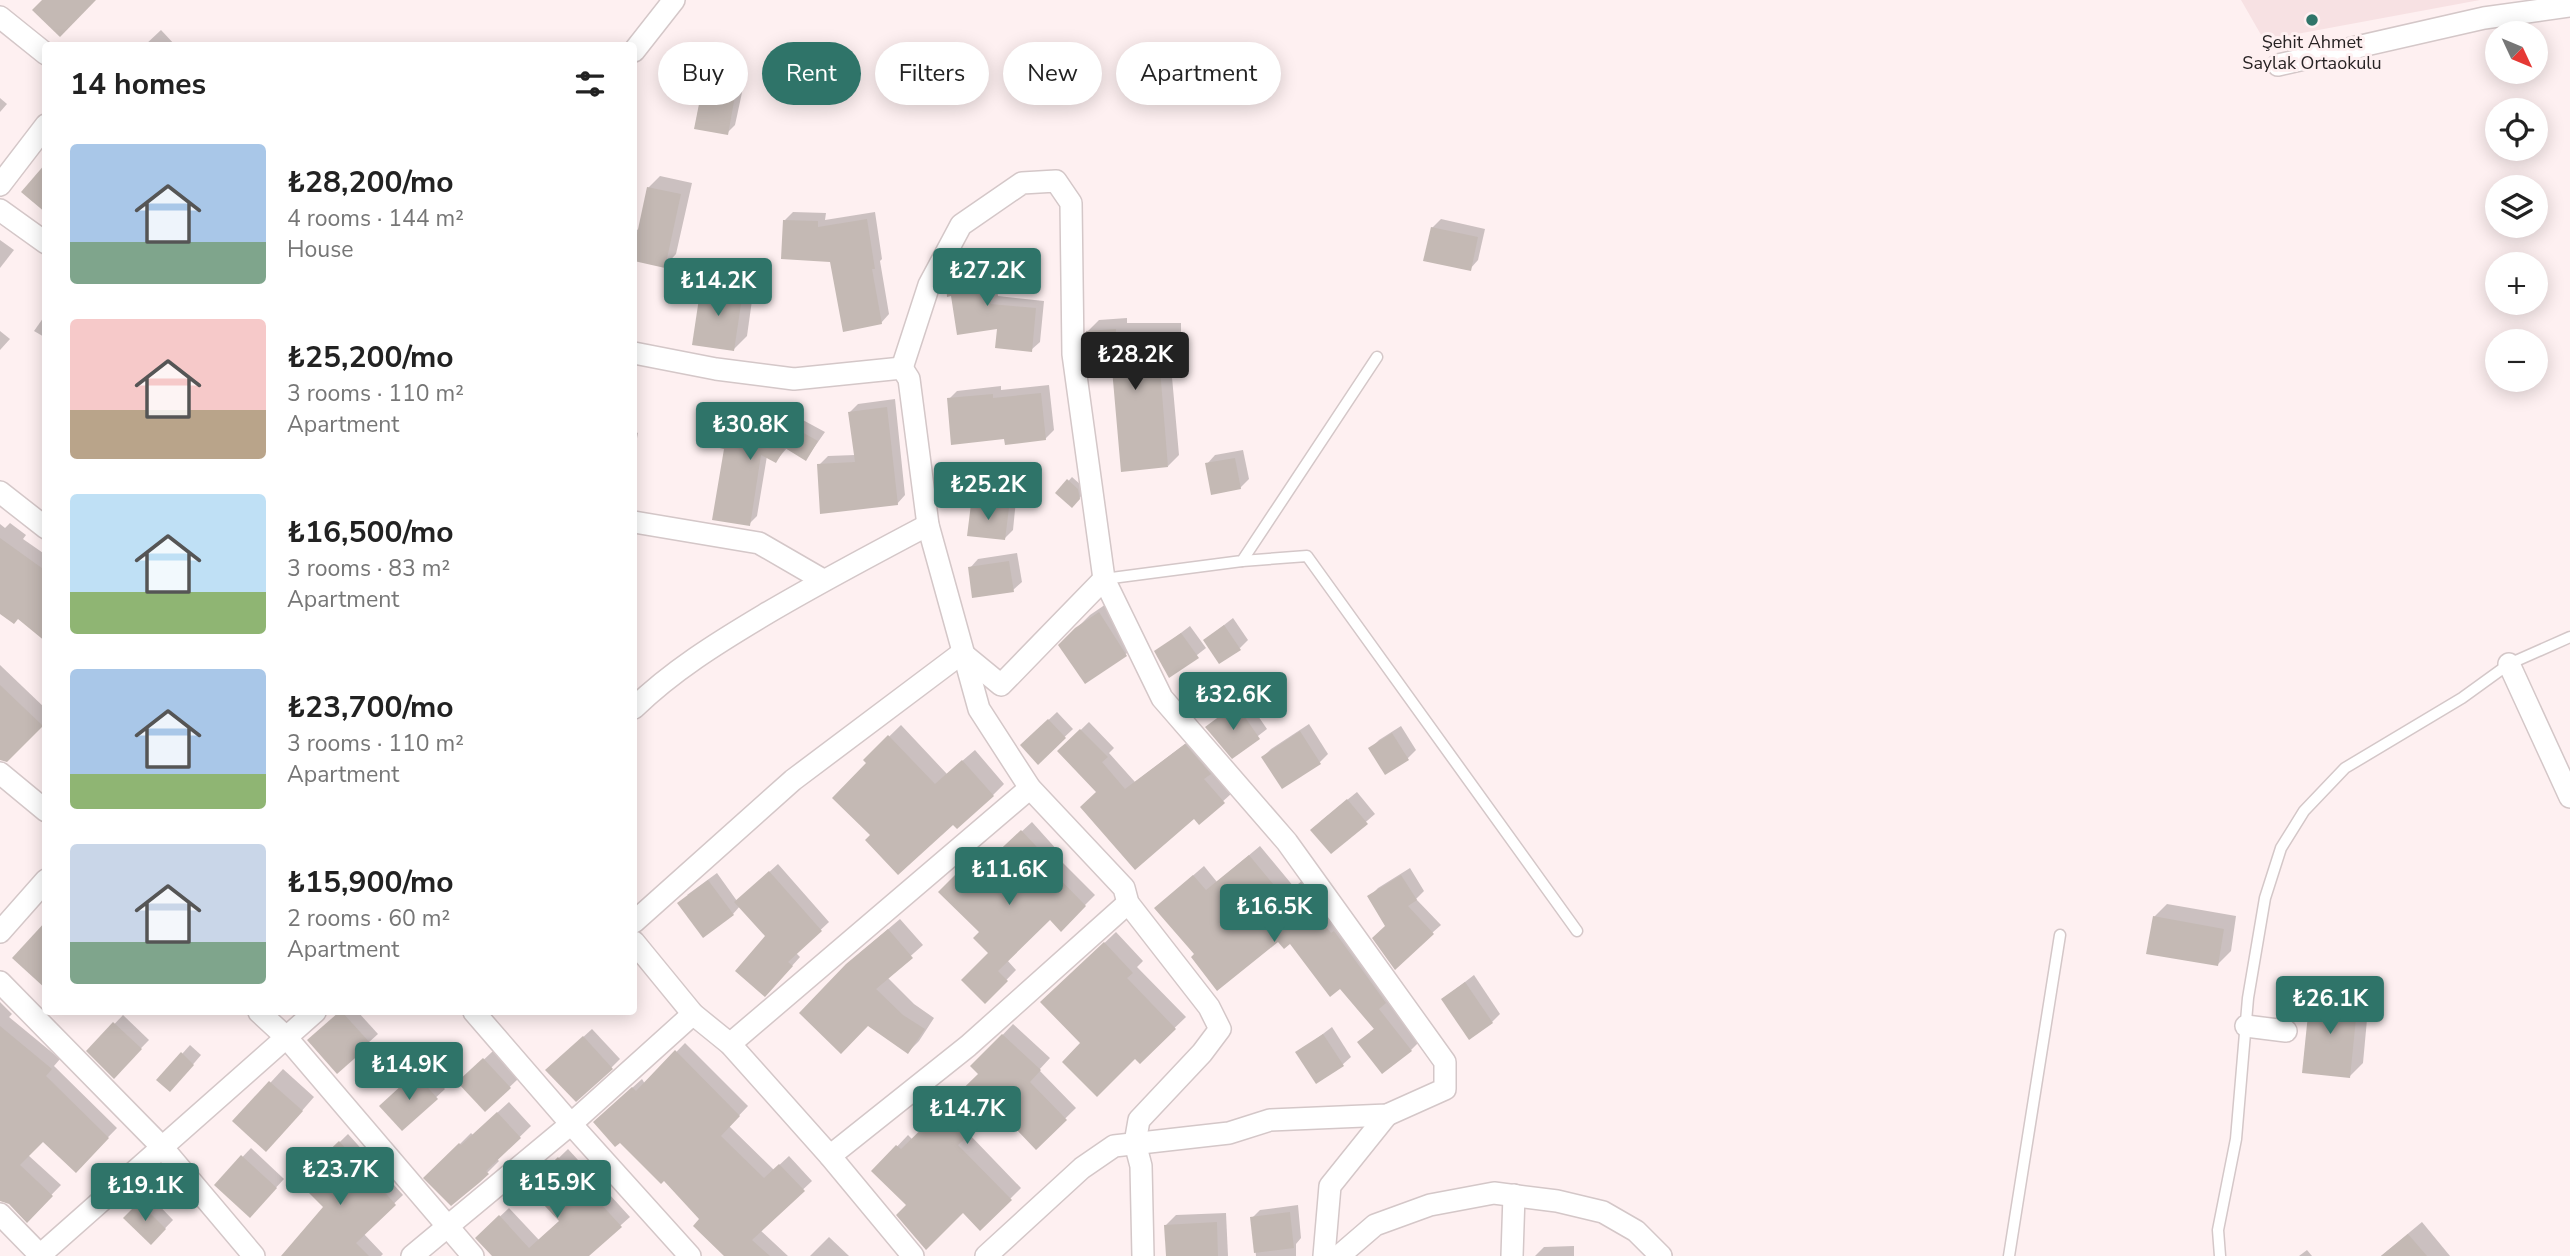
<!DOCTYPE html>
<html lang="en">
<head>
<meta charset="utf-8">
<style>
  :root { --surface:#fff; --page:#f6f6f6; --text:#222; --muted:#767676; --accent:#2f7469 }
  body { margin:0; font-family:"Nunito Sans",sans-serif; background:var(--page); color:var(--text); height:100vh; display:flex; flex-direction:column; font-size:26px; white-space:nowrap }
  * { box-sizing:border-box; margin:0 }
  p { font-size:23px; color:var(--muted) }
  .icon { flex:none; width:38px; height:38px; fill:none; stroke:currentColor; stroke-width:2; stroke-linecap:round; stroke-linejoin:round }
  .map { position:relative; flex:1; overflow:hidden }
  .drawer { position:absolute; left:42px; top:42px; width:595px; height:973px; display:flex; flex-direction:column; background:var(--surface); border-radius:7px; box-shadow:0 4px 18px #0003 }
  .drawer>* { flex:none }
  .top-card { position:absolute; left:658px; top:42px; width:665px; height:63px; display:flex; gap:14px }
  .needle { width:46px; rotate:134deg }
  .fabs { position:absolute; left:2485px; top:21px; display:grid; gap:14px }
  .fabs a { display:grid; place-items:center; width:63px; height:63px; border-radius:50%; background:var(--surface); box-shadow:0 4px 18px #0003; font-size:35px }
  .price { position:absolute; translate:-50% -60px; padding:0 16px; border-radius:7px; background:var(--accent); color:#fff; font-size:23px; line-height:46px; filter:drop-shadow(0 2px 4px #0008) }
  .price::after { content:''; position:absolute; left:50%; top:42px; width:21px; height:16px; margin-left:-10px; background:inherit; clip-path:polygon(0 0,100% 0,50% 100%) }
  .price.on { background:#222; color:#fff }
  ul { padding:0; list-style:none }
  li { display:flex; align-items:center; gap:21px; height:175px; padding:0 28px }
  li span { display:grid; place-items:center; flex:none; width:196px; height:140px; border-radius:7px; color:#555 }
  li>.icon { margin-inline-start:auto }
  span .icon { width:84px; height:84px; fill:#fffc; stroke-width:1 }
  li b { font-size:30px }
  h2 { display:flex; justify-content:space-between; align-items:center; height:84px; padding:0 28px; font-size:30px }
  .tag { padding:0 24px; border-radius:32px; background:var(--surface); box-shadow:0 4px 18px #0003; font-size:24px; line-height:63px }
  .tag.on { background:var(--accent); color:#fff }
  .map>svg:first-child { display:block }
  .built { fill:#f7e1e3 }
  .shadow { fill:#0003 }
  .building { fill:#c4b9b4 }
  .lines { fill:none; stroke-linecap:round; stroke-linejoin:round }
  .lane-casing { stroke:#d4c7c8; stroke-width:13 }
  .street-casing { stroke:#d4c7c8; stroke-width:24 }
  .lane { stroke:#fff; stroke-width:10 }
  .street { stroke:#fff; stroke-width:21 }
  .poi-dot { fill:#2f7469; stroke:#fef0f1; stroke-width:2.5 }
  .labels { text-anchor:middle; stroke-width:6; stroke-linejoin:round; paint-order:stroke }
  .poi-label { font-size:18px; fill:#282324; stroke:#fef0f1 }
</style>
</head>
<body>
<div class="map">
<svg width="2570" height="1256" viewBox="0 0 2570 1256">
  <rect width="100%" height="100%" fill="#fef0f1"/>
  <polygon class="built" points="2241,0 2480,0 2264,40"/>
  <g class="shadow">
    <polygon points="161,30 176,46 144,46"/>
    <polygon points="712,82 743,88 735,125 727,133 704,90"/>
    <polygon points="0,98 7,104 0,112"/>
    <polygon points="660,176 692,183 676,254 665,266 634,259 634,262 634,229 639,230 648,188"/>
    <polygon points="793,212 826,213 825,220 875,212 882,259 880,261 889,314 881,323 831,260 785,220"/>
    <polygon points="1441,219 1485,229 1478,260 1470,269 1432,228"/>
    <polygon points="0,240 14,250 0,268"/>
    <polygon points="993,250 998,296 1044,301 1040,342 1031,350 999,327 959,261 968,252"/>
    <polygon points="715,273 755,279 747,336 734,349 703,286"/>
    <polygon points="46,314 46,338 34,331"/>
    <polygon points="1127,318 1127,323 1181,323 1181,356 1171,366 1179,455 1168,466 1114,367 1088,331 1099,320"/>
    <polygon points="0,331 10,339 0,350"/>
    <polygon points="1049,385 1054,430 1045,439 1005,438 949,399 957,391 1001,386 1001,390"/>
    <polygon points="895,399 905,495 897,504 819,465 828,456 855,455 850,412 858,404"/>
    <polygon points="777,406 825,432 806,459 787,448 776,461 767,456 757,516 749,524 727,448 715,420 723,412 765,421"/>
    <polygon points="634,431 638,433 634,455"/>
    <polygon points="1243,450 1249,479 1240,488 1207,464 1215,455"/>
    <polygon points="1072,477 1081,485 1083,494 1072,506 1058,493"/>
    <polygon points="981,496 1016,500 1013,530 1005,538 973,504"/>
    <polygon points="10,523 26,535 23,539 46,555 46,639 18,617 0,612 0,524 5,528"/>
    <polygon points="1017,553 1022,582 1013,590 970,568 978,559"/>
    <polygon points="1112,600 1138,641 1126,654 1060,645 1090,615"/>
    <polygon points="1233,618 1248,640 1240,648 1205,640"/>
    <polygon points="1190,626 1206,648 1170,676 1156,652"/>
    <polygon points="0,665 46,709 46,721 7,760 0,752"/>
    <polygon points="1245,697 1267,729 1232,756 1207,727"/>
    <polygon points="1057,712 1073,729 1038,762 1022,745"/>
    <polygon points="1089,722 1114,748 1109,753 1135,782 1194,737 1232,793 1199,823 1194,817 1098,792 1059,751"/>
    <polygon points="1309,724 1328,754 1320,762 1263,757 1271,749"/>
    <polygon points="901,725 947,774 975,750 1004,784 993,795 953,823 872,835 868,763 865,760"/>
    <polygon points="1401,726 1416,750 1407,759 1370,749 1379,740"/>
    <polygon points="1357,792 1375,814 1331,852 1321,821"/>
    <polygon points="1032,822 1058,851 1054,854 1095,895 1061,929 1050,918 1007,960 1016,970 985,1002 990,953 982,932 941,892 975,857 984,866"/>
    <polygon points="1260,846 1294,887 1306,878 1421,1040 1411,1050 1370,1032 1375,1028 1341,986 1290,942 1278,939 1196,954 1167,898 1204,866 1217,882"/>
    <polygon points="778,864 829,922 796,953 800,957 773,987 767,936 740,906 733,914 687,895 717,873 737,901"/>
    <polygon points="1410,868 1424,891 1416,899 1441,925 1432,933 1387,926 1369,897 1378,888"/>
    <polygon points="2167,904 2236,916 2231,951 2218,964 2154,917"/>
    <polygon points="900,919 923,945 887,977 914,1004 934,1018 919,1041 908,1052 868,1024 860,953"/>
    <polygon points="1116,932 1143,961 1137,967 1186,1017 1140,1061 1135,1056 1083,1043 1054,991"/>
    <polygon points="1474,975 1500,1014 1492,1022 1443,999"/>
    <polygon points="2324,983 2370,987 2363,1063 2350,1076 2311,996"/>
    <polygon points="0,1002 12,1014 9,1017 60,1059 54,1066 117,1128 76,1170 43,1139 28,1155 61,1185 27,1220 10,1203 0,1200"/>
    <polygon points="341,1012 358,1012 378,1034 337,1071 318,1032"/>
    <polygon points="123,1015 149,1040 114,1076 89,1051"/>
    <polygon points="1013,1024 1050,1058 1039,1070 1076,1108 1036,1147 997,1107 968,1133 1021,1188 980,1229 963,1211 909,1205 874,1171 908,1135 913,1140 981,1074 973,1066"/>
    <polygon points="1332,1027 1351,1057 1342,1065 1298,1053"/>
    <polygon points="592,1029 620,1059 611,1068 556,1062"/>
    <polygon points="685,1043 748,1106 729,1126 774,1170 789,1156 812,1181 760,1230 788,1256 727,1256 702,1219 604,1113 642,1079 645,1084"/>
    <polygon points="190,1045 201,1055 178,1082 182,1054"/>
    <polygon points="493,1051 518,1079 485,1110 460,1082"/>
    <polygon points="425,1066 445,1089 402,1129 390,1097"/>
    <polygon points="283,1069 314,1097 279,1137 235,1121"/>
    <polygon points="509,1102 531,1126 497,1159 499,1161 478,1182 426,1178 471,1133 473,1135"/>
    <polygon points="348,1134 403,1195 363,1233 383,1254 381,1256 289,1256 325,1207 300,1181"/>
    <polygon points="251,1148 284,1179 258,1207 216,1185"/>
    <polygon points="568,1149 630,1217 586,1256 494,1256 477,1238 509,1208 539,1240 561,1220 529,1187"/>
    <polygon points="149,1195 173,1220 151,1243 125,1218"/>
    <polygon points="1298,1205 1301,1238 1296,1244 1296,1256 1256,1256 1252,1218 1260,1210"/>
    <polygon points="1226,1213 1228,1256 1168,1256 1166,1225 1176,1215"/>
    <polygon points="2422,1222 2450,1256 2381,1256"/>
    <polygon points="829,1237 849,1256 810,1256"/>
    <polygon points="1574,1246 1574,1256 1535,1256 1544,1247"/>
    <polygon points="2307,1250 2312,1256 2299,1256"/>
  </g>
  <g class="building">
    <polygon points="42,0 96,0 60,37 32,10"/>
    <polygon points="702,89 735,96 728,135 694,129"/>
    <polygon points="46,163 46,213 21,192"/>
    <polygon points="647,187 681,194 665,268 634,261 634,248"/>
    <polygon points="867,219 875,269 872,269 882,324 843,332 830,262 781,259 783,220 818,221 818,227"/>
    <polygon points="1431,227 1478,237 1471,271 1423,261"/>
    <polygon points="985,257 991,304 1036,308 1032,352 995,348 997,329 957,335 951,296 947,297 946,281 957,260"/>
    <polygon points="701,285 743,291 734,351 692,345"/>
    <polygon points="1116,329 1116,333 1170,333 1170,369 1160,369 1168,467 1121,472 1112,369 1089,371 1086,331"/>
    <polygon points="1041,393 1046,440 1005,445 1004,439 951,445 947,398 993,394 993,398"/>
    <polygon points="887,407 898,505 820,514 817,464 855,462 848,412"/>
    <polygon points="768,413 818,441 806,461 785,448 776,463 761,455 750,526 712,520 724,449 707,445 714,419 759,429"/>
    <polygon points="1235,458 1241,489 1211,495 1205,463"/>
    <polygon points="1067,479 1078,489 1080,499 1072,508 1055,493"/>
    <polygon points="971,504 1009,508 1005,540 967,536"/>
    <polygon points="0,538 46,571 46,642 18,619 14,624 0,614"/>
    <polygon points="1009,561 1014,592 972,598 968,567"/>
    <polygon points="1099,612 1127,656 1085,684 1058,645 1075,628"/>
    <polygon points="1224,625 1241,650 1219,664 1203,640"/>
    <polygon points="1181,633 1199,658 1169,678 1154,651"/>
    <polygon points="0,685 43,726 7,762 0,760"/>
    <polygon points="1236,704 1260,739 1232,759 1205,727"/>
    <polygon points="1048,719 1066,738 1038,765 1020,745"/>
    <polygon points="1080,729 1108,757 1102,762 1125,789 1185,744 1211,774 1204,779 1225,803 1199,825 1194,819 1135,870 1080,807 1096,792 1057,751"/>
    <polygon points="1300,731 1321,764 1282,789 1261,757"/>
    <polygon points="1392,733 1409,760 1385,775 1368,748"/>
    <polygon points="888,735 935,784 962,760 994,796 957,829 953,825 898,875 865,840 870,835 832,798 866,763 863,760"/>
    <polygon points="1347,799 1368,824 1331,854 1310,830"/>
    <polygon points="1021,830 1050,861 1046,865 1086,906 1061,932 1050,920 998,971 1008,981 985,1004 961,980 988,953 973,938 979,932 938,892 964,866 973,875"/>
    <polygon points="1249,855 1283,896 1295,887 1331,933 1334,931 1386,1003 1379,1009 1412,1051 1382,1074 1357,1042 1374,1029 1340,989 1330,997 1290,944 1284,949 1278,942 1217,991 1191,957 1194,954 1154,908 1193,875 1206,890"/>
    <polygon points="769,871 822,931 788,962 793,966 765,997 735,971 765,936 734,902"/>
    <polygon points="1401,875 1417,900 1408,906 1434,934 1395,970 1372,938 1385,926 1367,896"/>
    <polygon points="708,880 734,915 703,938 677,903"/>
    <polygon points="2153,916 2224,929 2218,966 2146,954"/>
    <polygon points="46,921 46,989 12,958"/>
    <polygon points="888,929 913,958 876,989 903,1015 925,1029 908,1054 868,1026 841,1054 799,1013 846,964"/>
    <polygon points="1104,942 1133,973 1127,978 1176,1029 1140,1064 1135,1059 1097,1097 1062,1062 1080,1043 1040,1002"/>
    <polygon points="1465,982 1493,1023 1469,1040 1441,999"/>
    <polygon points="2310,995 2358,999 2350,1078 2302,1073"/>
    <polygon points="339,1012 342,1012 371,1044 337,1074 307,1040"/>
    <polygon points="113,1022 142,1049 114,1079 86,1051"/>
    <polygon points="0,1026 52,1069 46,1076 109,1138 76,1173 43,1142 20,1165 53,1196 27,1223 9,1204 0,1201"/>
    <polygon points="1002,1034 1041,1070 1030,1082 1067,1120 1036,1150 997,1109 958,1145 1012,1200 980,1231 963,1213 926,1250 896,1215 906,1205 871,1171 896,1145 901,1149 978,1074 970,1066"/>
    <polygon points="1323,1034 1344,1066 1316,1084 1295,1052"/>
    <polygon points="583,1036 613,1069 576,1102 545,1070"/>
    <polygon points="675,1050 740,1116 721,1136 764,1178 779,1164 805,1191 752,1240 770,1256 724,1256 693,1226 699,1219 664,1181 661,1184 620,1143 615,1147 593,1122 632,1087 636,1091"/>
    <polygon points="181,1052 194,1065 170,1092 156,1080"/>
    <polygon points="483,1058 511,1088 485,1112 457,1082"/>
    <polygon points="415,1073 438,1099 402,1131 379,1106"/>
    <polygon points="269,1081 303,1111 266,1152 232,1121"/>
    <polygon points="497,1112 521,1138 486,1171 489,1174 479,1183 451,1206 423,1178 459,1143 461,1145"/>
    <polygon points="339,1141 396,1205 356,1243 369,1256 281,1256 323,1207 297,1181"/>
    <polygon points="241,1155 277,1188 250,1218 214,1185"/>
    <polygon points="558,1157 622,1227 589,1256 492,1256 475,1238 499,1215 529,1248 559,1221 527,1187"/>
    <polygon points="139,1202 166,1229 151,1245 123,1218"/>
    <polygon points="1290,1212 1294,1248 1254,1253 1250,1217"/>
    <polygon points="1217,1222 1218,1256 1166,1256 1164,1225"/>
    <polygon points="2408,1234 2427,1256 2381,1256"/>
  </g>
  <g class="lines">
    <defs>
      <g id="lane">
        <polyline points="1242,561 1307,556 1577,931"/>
        <polyline points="1104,579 1242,561 1377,357"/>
        <polyline points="2009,1256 2060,935"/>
        <polyline points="2220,1256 2218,1230 2236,1139 2248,998 2265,898 2281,848 2304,811 2345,768 2462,698 2509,664 2570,637"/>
      </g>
      <g id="street">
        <polyline points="0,17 46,54"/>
        <polyline points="634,51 674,0"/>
        <polyline points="2278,65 2484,18 2570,6"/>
        <polyline points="0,185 46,125"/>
        <polyline points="0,210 46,243"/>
        <polyline points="634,353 716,369 794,379 902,368 909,379 928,525 979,709 1030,788 1124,888 1128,903 1209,1007 1220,1029 1202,1053 1139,1120 1135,1143 1141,1166 1143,1256"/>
        <polyline points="902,368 929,285 961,225 1022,183 1056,181 1071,203 1073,354 1104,579"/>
        <polyline points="0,492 46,528"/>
        <polyline points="634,522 759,543 823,580"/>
        <polyline points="2509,664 2570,797"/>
        <path d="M634,708C672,671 717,643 764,615C818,583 873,554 928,525"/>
        <polyline points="0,773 46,811"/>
        <polyline points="634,922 793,780 962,653 1001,685 1104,579 1162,698 1287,842 1445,1062 1445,1089 1387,1115 1270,1120 1229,1133 1114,1146 1082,1168 986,1256"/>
        <polyline points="0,932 46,880"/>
        <polyline points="634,942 693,1014 730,1044 830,1156 913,1256"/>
        <polyline points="0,982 162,1147 254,1256"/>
        <polyline points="259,1012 286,1037 473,1256"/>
        <polyline points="474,1012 571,1124 690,1256"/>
        <polyline points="2246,1026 2286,1031"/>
        <polyline points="730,1044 1030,788"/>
        <polyline points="830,1156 968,1046 1128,903"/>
        <polyline points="0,1214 41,1256"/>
        <polyline points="39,1256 315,1012"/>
        <polyline points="412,1256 571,1124 693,1014"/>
        <polyline points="1324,1256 1330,1186 1387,1115"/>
        <polyline points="1339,1256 1375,1225 1430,1205 1494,1193 1557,1201 1603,1212 1636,1231 1661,1256"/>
        <polyline points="1512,1256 1514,1195"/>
      </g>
    </defs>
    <use href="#lane" class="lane-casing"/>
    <use href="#street" class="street-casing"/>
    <use href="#lane" class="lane"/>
    <use href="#street" class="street"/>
  </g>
  <circle class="poi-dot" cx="2312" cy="20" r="7"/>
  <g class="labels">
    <g class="poi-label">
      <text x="2312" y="48">Şehit Ahmet<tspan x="2312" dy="21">Saylak Ortaokulu</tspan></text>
    </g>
  </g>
</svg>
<div class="fabs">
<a><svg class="needle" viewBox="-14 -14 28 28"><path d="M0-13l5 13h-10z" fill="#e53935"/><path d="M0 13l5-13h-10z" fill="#767676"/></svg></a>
<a><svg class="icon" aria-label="locate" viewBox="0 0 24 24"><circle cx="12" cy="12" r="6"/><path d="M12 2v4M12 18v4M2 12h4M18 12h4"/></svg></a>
<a><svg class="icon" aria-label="layers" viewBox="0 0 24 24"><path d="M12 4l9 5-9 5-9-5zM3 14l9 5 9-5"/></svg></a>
<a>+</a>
<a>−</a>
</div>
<b class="price" style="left:987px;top:308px">₺27.2K</b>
<b class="price" style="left:718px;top:318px">₺14.2K</b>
<b class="price on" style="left:1135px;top:392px">₺28.2K</b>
<b class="price" style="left:750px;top:462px">₺30.8K</b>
<b class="price" style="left:988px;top:522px">₺25.2K</b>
<b class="price" style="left:1233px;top:732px">₺32.6K</b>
<b class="price" style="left:1009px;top:907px">₺11.6K</b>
<b class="price" style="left:1274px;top:944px">₺16.5K</b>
<b class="price" style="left:2330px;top:1036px">₺26.1K</b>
<b class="price" style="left:409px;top:1102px">₺14.9K</b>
<b class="price" style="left:967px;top:1146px">₺14.7K</b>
<b class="price" style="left:340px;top:1207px">₺23.7K</b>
<b class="price" style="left:557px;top:1220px">₺15.9K</b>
<b class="price" style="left:145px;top:1223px">₺19.1K</b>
<div class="top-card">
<a class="tag">Buy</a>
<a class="tag on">Rent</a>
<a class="tag">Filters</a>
<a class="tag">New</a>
<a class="tag">Apartment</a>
</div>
<section class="drawer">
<h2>14 homes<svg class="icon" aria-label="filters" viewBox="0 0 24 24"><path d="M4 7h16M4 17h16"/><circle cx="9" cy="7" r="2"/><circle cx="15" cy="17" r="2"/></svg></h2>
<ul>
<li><span style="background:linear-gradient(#a9c7e8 70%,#7fa58c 0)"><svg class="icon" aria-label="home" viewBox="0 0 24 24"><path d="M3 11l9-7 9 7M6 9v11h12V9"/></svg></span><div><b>₺28,200/mo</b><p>4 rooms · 144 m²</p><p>House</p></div></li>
<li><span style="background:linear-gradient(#f6c9c9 65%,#b9a48a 0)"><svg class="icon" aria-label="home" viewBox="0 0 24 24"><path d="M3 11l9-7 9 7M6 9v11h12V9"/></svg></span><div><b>₺25,200/mo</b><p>3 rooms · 110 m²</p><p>Apartment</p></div></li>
<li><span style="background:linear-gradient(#bfe0f5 70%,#8fb573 0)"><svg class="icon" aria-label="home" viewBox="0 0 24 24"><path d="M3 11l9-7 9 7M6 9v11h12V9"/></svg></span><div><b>₺16,500/mo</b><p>3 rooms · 83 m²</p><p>Apartment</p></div></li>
<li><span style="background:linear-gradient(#a9c7e8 75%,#8fb573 0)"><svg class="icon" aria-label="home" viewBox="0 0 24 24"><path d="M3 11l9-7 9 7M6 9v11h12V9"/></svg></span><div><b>₺23,700/mo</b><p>3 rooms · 110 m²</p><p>Apartment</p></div></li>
<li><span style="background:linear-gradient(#c9d6e8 70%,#7fa58c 0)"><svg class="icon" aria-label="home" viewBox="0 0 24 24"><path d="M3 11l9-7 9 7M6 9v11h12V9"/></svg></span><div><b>₺15,900/mo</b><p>2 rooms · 60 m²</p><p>Apartment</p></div></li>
</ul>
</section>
</div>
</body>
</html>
